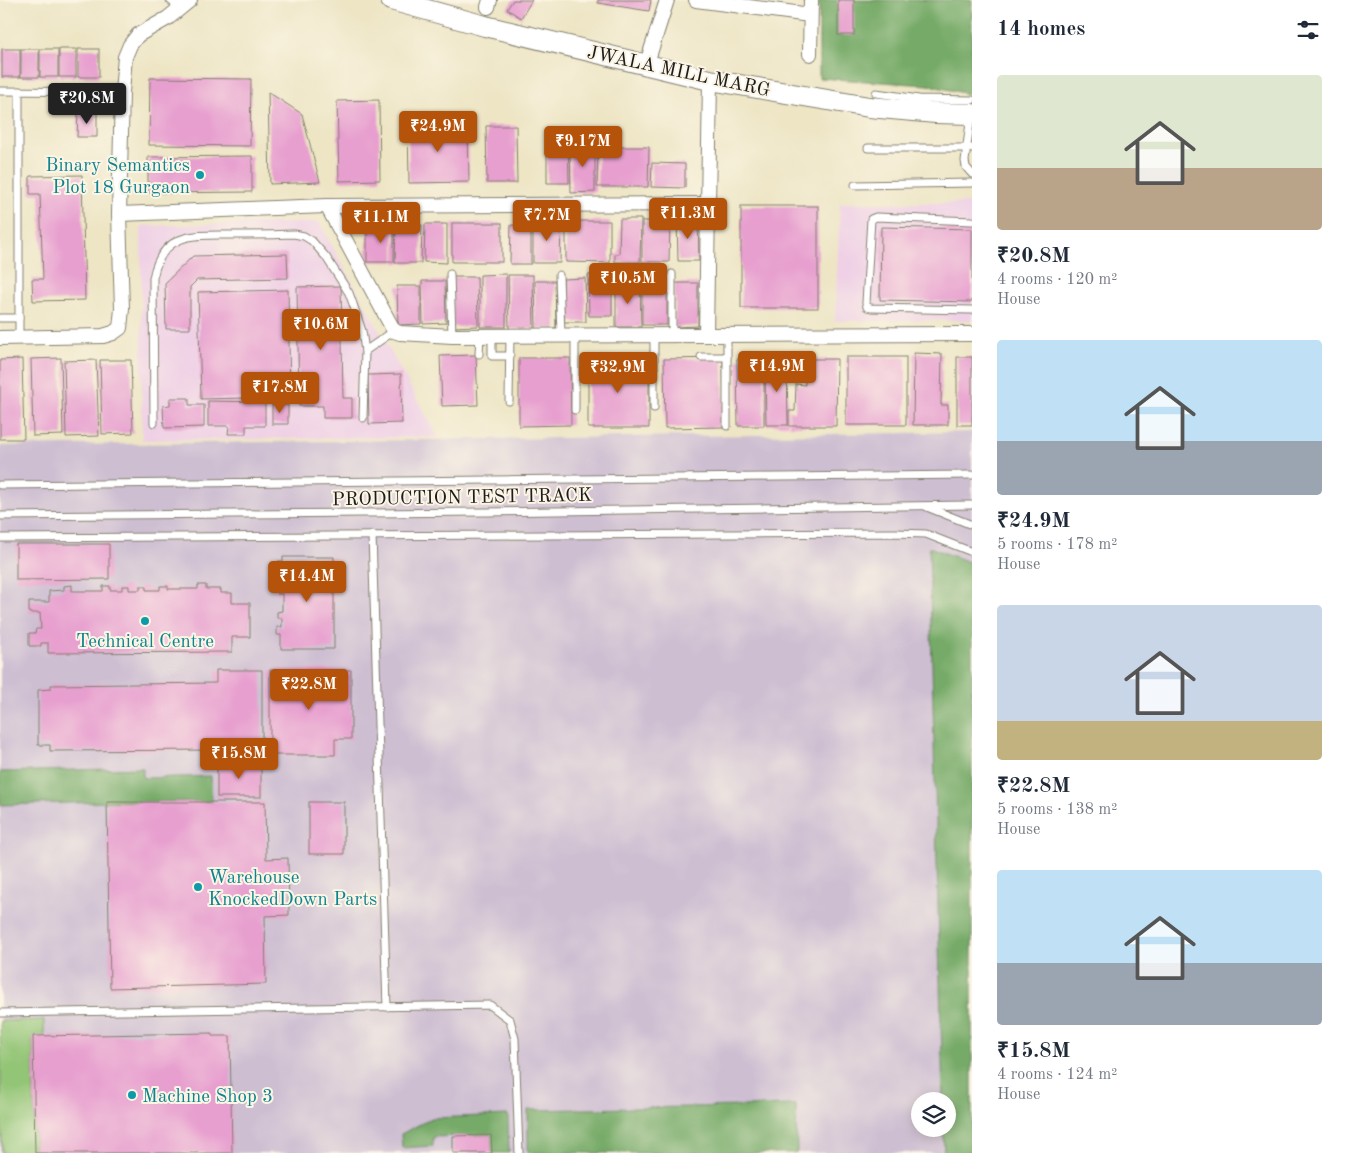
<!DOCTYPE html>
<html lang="en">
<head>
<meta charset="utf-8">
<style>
  :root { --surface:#fff; --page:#f6f6f7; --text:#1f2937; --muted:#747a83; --accent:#b45309 }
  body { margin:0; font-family:"Old Standard TT",serif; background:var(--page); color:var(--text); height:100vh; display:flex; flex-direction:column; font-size:19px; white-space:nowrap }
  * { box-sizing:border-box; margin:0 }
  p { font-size:16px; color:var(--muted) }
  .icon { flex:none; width:28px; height:28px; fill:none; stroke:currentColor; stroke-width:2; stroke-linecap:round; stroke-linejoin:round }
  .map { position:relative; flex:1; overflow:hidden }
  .panel { display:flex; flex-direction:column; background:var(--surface); width:375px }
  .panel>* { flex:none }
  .tools { position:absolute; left:911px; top:1092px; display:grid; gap:10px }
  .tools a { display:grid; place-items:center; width:45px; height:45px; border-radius:50%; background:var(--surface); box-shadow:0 2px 12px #0003; font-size:25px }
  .price { position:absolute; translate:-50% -42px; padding:0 11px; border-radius:5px; background:var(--accent); color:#fff; font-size:16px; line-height:32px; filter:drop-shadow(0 1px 2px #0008) }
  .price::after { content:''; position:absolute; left:50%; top:30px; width:15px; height:11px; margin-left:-8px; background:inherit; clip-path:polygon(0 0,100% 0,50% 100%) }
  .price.selected { background:#222; color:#fff }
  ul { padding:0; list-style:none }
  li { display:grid; align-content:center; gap:10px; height:265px; padding:0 25px }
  li span { display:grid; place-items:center; height:155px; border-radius:5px; color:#555 }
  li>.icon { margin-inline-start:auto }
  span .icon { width:90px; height:90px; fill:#fffc; stroke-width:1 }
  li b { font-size:21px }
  h2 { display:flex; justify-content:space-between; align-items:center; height:60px; padding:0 25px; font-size:21px }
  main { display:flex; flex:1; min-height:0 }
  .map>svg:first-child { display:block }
  .built { fill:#efd0e6 }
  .industrial { fill:#cdbed2; fill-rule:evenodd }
  .green { fill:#93c576; stroke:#587049 }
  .forest { fill:#76aa67; stroke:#496342 }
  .building { fill:#e79fcf }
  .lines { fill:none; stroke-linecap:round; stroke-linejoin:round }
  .lane-casing { stroke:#848070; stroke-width:9 }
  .street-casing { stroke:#848070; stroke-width:16 }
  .secondary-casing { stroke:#848070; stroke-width:22 }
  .lane { stroke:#fff; stroke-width:7 }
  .street { stroke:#fff; stroke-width:14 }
  .secondary { stroke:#fff; stroke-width:20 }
  .culture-dot { fill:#0f9aa8; stroke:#fcf5e5; stroke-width:2 }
  .labels { text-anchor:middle; stroke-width:4; stroke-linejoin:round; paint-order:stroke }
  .street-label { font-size:19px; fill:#1c1c1c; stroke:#fcf5e5 }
  .culture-label { font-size:19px; fill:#0d838f; stroke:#fcf5e5; text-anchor:start }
</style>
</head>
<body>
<main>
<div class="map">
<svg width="972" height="1153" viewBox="0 0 972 1153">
  <rect width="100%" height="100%" fill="#fcf5e5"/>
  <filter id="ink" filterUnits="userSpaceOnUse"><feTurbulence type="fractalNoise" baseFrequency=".02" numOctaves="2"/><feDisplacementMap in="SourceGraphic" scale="10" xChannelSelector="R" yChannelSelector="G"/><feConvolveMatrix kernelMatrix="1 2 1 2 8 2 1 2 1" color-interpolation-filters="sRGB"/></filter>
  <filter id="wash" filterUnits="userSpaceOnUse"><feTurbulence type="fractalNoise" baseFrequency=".0096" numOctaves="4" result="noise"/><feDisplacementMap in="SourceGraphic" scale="20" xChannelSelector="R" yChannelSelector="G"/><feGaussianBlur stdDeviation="1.12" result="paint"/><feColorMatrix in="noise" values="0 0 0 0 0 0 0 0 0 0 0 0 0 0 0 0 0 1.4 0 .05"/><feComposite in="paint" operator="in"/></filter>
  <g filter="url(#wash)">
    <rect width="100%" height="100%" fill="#ede5c4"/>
    <g class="built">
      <polygon points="840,203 972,203 972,320 835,321"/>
      <polygon points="319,222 438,437 142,440 141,226"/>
    </g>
    <path class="industrial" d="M972,432V1153H0V446ZM920,1101H948V1129H920Z"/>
    <polygon class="green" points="44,1020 44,1036 33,1037 35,1153 2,1153 0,1021"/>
    <g class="forest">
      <polygon points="819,0 972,0 972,95 928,85 819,78"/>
      <polygon points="929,547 972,563 972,1153 944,1153 943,1129 948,1129 948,1101 943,1101"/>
      <polygon points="143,768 143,778 211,776 212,802 107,802 0,805 0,772"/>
      <polygon points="796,1105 797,1153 528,1153 528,1110"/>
      <polygon points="508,1115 509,1153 492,1153 490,1135 433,1137 433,1146 402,1148 401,1134 432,1118"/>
    </g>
    <g id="blocks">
      <g class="building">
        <polygon points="513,0 532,0 521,18 507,9"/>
        <polygon points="598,0 651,0 649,11 598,3"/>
        <rect x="838" y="0" width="16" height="35"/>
        <rect x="2" y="49" width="18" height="28"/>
        <rect x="21" y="49" width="18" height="28"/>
        <rect x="40" y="49" width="18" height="28"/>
        <rect x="59" y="49" width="17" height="28"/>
        <rect x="78" y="49" width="21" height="28"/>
        <polygon points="150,78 251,79 250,146 149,145"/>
        <polygon points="268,92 302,114 320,182 270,184"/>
        <polygon points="379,100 380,180 339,181 337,101"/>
        <polygon points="78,112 97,112 97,137 77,137"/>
        <polygon points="468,122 469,182 409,183 408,123"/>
        <polygon points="486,126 516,126 517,183 487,183"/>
        <polygon points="568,135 569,183 547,183 547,136"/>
        <polygon points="570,144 595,144 595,192 571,193"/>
        <polygon points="598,147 649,147 648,187 597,187"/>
        <polygon points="252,156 252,192 148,193 148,157"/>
        <polygon points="652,163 685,164 685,188 651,187"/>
        <polygon points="82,175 85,300 33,301 32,279 43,279 40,194 30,194 30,176"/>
        <rect x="741" y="206" width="77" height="102"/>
        <polygon points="620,219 641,219 640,262 615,262 615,254 619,254"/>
        <polygon points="677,219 698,219 699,261 678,261"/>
        <polygon points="566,221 610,221 610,263 566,262"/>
        <polygon points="642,221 670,221 669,262 642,262"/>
        <polygon points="533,222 561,222 560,263 533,263"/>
        <rect x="452" y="223" width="50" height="39"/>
        <polygon points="425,224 447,224 447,263 424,262"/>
        <polygon points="396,225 422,225 421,263 395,263"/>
        <polygon points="511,225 531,225 531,264 510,264"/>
        <rect x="367" y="226" width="27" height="36"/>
        <polygon points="881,227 972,229 972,302 880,300"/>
        <polygon points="287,254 288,278 197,280 190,287 190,329 166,329 165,283 193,256"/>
        <polygon points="506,274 506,327 480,327 480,275"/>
        <polygon points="612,274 612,316 589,316 588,275"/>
        <polygon points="508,275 533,275 534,329 509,329"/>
        <polygon points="452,277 477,277 478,326 453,327"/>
        <polygon points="585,278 586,322 564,322 563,279"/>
        <polygon points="422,281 445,281 446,323 423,324"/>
        <polygon points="535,281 555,281 556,328 536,329"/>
        <rect x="642" y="282" width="25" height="43"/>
        <polygon points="616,283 640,283 641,327 616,327"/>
        <polygon points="675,283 698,283 698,326 675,327"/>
        <polygon points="341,286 343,398 352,398 352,418 323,418 323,406 299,406 297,287"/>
        <polygon points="397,286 421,286 421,324 398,325"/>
        <polygon points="288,290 290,397 201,399 198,292"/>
        <polygon points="914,353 942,354 941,405 948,405 948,425 913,425"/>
        <polygon points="476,355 478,405 442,406 440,356"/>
        <rect x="846" y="357" width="60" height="68"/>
        <rect x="957" y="357" width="15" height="68"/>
        <polygon points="61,358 63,435 33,436 31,359"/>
        <polygon points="519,358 570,358 571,425 519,426"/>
        <polygon points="723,358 724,427 665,428 664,359"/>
        <polygon points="22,359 24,439 0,439 0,360"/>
        <polygon points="588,359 649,360 649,428 588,428"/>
        <polygon points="737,359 764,359 764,426 738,426"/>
        <polygon points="805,359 837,359 836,426 789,426 789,411 795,411 796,384 805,385"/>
        <polygon points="96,360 99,436 66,437 64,361"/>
        <polygon points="100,360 131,360 133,433 102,434"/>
        <polygon points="787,360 788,425 766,425 765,361"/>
        <polygon points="401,374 402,423 369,424 368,375"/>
        <polygon points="170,398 189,398 189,405 204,405 204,427 164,428 163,406 170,405"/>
        <polygon points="208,401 265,402 265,426 246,426 246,434 228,434 229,426 208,426"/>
        <polygon points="272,404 288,405 288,424 272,424"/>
        <polygon points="16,544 109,544 109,579 16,580"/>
        <polygon points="283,557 334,557 334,649 281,649 281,635 277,635 277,627 282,627 282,618 277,618 277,612 282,611 282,594 277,594 277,587 283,587 283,569 278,569 278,561 283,561"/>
        <polygon points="72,585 72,591 103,591 103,586 110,586 110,590 122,590 122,586 129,586 129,590 140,590 140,586 146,586 146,590 160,590 160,586 168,586 168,589 198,589 198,585 206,585 206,589 221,589 221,593 232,593 232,603 250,603 250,637 232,637 232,652 48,653 48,643 41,643 41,646 29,646 29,633 35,633 36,629 41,629 40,613 29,613 29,602 49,602 49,591 64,590 64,586"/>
        <polygon points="216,670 262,670 262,755 216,755 216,750 50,751 50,745 38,745 38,690 51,689 51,685 216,683"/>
        <polygon points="270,670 351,670 351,739 335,739 335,755 270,755"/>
        <rect x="217" y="763" width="44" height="34"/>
        <polygon points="107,802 265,802 266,859 288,858 289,915 265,916 266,984 110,988"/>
        <rect x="309" y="802" width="35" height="52"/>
        <polygon points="212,1033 212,1036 230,1036 232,1153 35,1153 33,1036"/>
        <polygon points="491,1135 492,1153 453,1153 453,1136"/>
      </g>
    </g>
  </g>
  <g filter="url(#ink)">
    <use href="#blocks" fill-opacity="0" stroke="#848070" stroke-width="1"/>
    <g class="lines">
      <defs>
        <g id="lane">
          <polyline points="170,0 181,9"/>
          <polyline points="0,91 122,92"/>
          <polyline points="19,91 19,338"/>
          <polyline points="876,93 919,99 972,100"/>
          <polyline points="971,115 965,161 966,167 972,174"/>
          <polyline points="868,148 972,148"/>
          <polyline points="855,185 972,183"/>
          <polyline points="972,221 876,217 871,219 866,303 867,307 871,308 972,310"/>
          <polyline points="450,274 452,336"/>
          <polyline points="672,274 672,335"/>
          <polyline points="559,275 561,335"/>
          <polyline points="0,318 19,318"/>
          <polyline points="492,335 492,356 510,356"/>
          <polyline points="654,335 654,408"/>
          <polyline points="365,351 394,331"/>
          <polyline points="479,354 480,335"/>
          <polyline points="701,357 727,357"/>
          <polyline points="509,401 510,335"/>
          <polyline points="575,410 575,335"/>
          <path d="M154,423L153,278C162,232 193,235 231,235C252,235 273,235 294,234L304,236L312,241L326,257L349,293L353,304L362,331L365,351L363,418"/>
          <polyline points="727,426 727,335"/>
          <polyline points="0,485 972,475"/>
          <polyline points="927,507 972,525"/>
          <polyline points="0,516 487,512 972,505"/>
          <polyline points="372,535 387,1007"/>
          <polyline points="0,538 895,533 926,534 972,552"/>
          <polyline points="0,1013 490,1005 510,1020 515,1039 519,1153"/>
        </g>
        <g id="street">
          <polyline points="696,0 810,15"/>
          <polyline points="488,7 490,0"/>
          <polyline points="810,54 811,0"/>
          <polyline points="646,66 667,0"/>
          <polyline points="327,206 394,331 400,333 452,336 972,334"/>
          <polyline points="119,214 327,206 709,204"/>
          <polyline points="706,335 710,80"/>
          <polyline points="0,338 103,336 113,333 120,328 122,309 119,214 122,92 125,57 130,45 138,35 168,18 190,0"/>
        </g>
        <polyline id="secondary" points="391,0 485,26 710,80 869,107 936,113 972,114"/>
      </defs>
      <use href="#lane" class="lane-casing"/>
      <use href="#street" class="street-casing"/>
      <use href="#secondary" class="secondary-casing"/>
      <use href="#lane" class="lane"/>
      <use href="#street" class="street"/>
      <use href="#secondary" class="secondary"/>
    </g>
  </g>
  <g class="culture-dot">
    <circle cx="200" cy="175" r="5"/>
    <circle cx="145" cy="621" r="5"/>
    <circle cx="198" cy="887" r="5"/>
    <circle cx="132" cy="1095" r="5"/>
  </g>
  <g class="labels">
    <g class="street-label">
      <text transform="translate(679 70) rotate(12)" y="7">JWALA MILL MARG</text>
      <text transform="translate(462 496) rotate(-1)" y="7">PRODUCTION TEST TRACK</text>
    </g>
    <g class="culture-label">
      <text x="190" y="171" text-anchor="end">Binary Semantics<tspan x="190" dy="22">Plot 18 Gurgaon</tspan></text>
      <text x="145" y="647" text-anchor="middle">Technical Centre</text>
      <text x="208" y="883">Warehouse<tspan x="208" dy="22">KnockedDown Parts</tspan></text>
      <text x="142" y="1102">Machine Shop 3</text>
    </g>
  </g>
</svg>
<div class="tools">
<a><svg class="icon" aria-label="layers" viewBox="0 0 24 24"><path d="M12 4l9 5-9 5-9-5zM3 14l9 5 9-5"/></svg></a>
</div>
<b class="price selected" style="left:87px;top:125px">₹20.8M</b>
<b class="price" style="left:438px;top:153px">₹24.9M</b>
<b class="price" style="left:583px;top:168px">₹9.17M</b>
<b class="price" style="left:688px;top:240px">₹11.3M</b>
<b class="price" style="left:547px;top:242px">₹7.7M</b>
<b class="price" style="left:381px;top:244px">₹11.1M</b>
<b class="price" style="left:628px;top:305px">₹10.5M</b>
<b class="price" style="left:321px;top:351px">₹10.6M</b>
<b class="price" style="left:777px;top:393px">₹14.9M</b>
<b class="price" style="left:618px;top:394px">₹32.9M</b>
<b class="price" style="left:280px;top:414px">₹17.8M</b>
<b class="price" style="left:307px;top:603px">₹14.4M</b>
<b class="price" style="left:309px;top:711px">₹22.8M</b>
<b class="price" style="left:239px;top:780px">₹15.8M</b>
</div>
<section class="panel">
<h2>14 homes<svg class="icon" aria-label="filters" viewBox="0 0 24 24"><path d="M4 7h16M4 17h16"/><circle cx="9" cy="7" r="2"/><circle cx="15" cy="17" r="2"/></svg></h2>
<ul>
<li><span style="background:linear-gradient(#dfe7d0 60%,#b9a48a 0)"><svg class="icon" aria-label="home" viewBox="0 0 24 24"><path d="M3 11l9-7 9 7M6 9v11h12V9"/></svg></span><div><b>₹20.8M</b><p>4 rooms · 120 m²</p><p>House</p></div></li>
<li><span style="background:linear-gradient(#bfe0f5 65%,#9aa5b1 0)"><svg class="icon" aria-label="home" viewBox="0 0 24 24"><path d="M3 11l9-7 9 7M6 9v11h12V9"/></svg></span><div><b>₹24.9M</b><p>5 rooms · 178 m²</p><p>House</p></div></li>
<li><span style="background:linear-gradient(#c9d6e8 75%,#c2b280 0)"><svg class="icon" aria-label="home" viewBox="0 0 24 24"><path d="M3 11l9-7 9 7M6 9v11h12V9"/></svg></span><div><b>₹22.8M</b><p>5 rooms · 138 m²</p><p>House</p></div></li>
<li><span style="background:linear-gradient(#bfe0f5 60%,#9aa5b1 0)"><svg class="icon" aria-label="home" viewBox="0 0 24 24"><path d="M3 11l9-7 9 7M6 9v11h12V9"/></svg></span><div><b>₹15.8M</b><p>4 rooms · 124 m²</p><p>House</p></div></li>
</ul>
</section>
</main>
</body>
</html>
